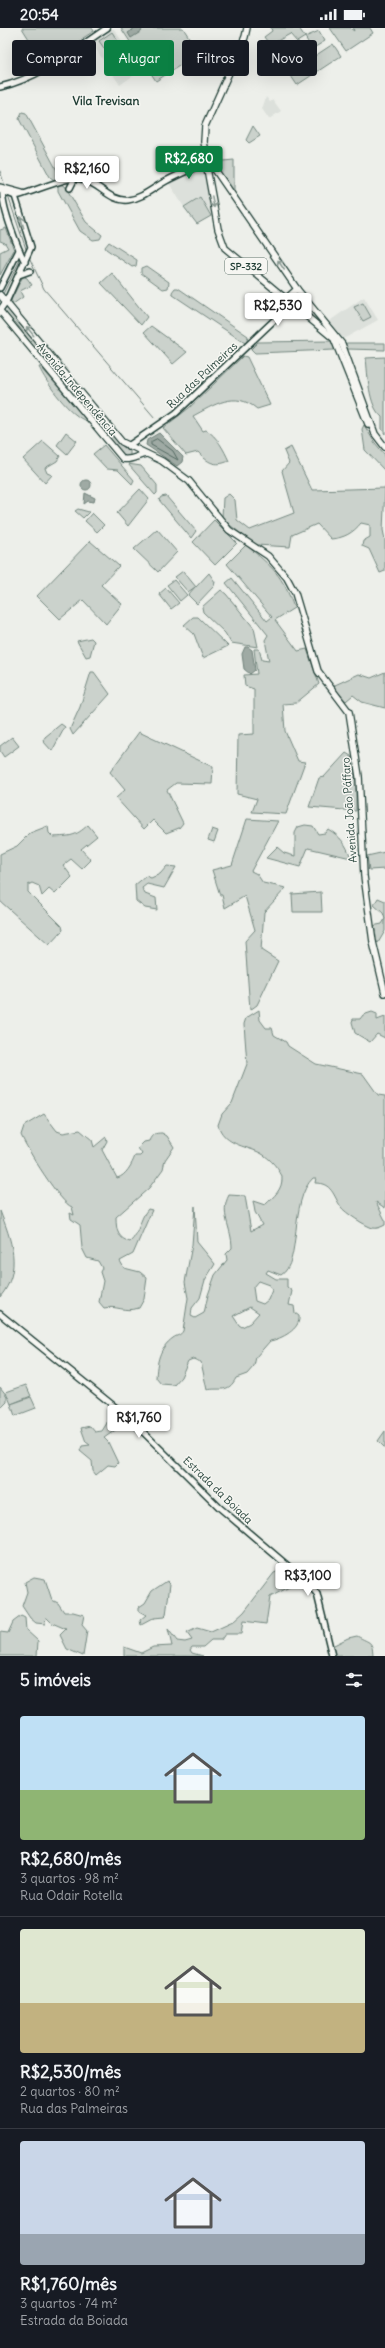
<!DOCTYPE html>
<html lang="pt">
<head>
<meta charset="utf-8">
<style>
  :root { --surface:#171b24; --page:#20242c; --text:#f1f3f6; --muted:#9ea1a6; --line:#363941; --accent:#0b8043 }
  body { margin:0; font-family:Delius,sans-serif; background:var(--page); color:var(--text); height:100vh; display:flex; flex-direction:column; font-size:15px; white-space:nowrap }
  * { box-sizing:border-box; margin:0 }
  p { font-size:13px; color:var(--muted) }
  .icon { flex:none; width:22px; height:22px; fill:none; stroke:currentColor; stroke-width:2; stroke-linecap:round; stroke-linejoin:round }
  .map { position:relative; height:1628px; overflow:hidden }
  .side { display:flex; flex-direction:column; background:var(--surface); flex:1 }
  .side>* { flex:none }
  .hud { position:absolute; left:12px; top:12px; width:361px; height:36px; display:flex; gap:8px }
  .price { position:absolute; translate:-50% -34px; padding:0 9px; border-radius:4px; background:#fff; color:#222; font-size:13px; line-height:26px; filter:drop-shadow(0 1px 2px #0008) }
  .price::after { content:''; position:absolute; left:50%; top:24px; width:12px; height:9px; margin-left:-6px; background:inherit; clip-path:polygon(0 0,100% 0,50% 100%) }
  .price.on { background:var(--accent); color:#fff }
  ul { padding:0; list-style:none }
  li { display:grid; align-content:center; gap:8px; height:212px; padding:0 20px }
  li+li { border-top:1px solid var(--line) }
  li span { display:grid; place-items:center; height:124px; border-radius:4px; color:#555 }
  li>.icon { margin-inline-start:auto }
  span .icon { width:72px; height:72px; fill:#fffc; stroke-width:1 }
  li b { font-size:17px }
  h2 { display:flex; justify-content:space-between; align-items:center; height:48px; padding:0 20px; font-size:17px }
  .tag { padding:0 14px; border-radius:4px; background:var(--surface); box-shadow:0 4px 16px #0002; font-size:14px; line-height:36px }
  .tag.on { background:var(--accent); color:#fff }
  .status { display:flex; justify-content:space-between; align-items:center; height:28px; padding:0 20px; background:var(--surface); direction:ltr }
  .status svg { height:11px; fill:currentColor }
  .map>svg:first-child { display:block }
  .built { fill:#dce0db }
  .green { fill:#cbd2cc; stroke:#758880; fill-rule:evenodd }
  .water { fill:#9faaa4; stroke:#6c7e77 }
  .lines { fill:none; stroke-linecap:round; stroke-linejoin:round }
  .shore { stroke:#526961; stroke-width:1 }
  .stream { stroke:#6c7e77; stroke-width:1 }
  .secondary-casing { stroke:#1f3d34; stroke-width:8 }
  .primary-casing { stroke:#1f3d34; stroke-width:8 }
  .secondary { stroke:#f6f6f2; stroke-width:5 }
  .primary { stroke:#f6f6f2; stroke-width:5.5 }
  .oneway { stroke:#8a9a93 }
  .labels { text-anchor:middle; stroke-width:3; stroke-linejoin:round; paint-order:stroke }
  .shield { fill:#f6f6f2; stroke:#60746d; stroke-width:1 }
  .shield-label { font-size:10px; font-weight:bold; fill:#1f3d34 }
  .street-label { font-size:11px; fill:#1f3d34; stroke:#f6f6f2 }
  .neighbourhood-label { font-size:12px; font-weight:bold; fill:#1f3d34; stroke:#f6f6f2 }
</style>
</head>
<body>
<div class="status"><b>20:54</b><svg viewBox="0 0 49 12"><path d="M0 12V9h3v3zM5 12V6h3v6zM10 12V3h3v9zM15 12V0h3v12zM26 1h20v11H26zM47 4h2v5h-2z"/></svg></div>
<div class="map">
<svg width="385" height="1628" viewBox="0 0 385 1628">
  <rect width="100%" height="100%" fill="#edefea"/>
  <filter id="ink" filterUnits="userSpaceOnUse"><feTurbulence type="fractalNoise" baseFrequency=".025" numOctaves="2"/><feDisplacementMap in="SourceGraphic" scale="8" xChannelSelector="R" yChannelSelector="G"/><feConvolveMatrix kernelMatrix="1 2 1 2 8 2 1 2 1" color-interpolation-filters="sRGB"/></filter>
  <g filter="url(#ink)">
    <g class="built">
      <polygon points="109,1 114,1 141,42 120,57 91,14 107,6"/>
      <polygon points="266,69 270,74 273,72 281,83 269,91 262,81"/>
      <polygon points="202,139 205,141 211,188 200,169 184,179 169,155"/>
      <polygon points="364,269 378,292 345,310 339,309 328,294"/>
    </g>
    <g class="green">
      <polygon points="22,0 92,0 94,3 44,35"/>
      <polygon points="121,0 183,0 199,25 156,53"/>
      <polygon points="271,0 299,0 305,9 297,14 290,6 270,17 264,9 272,3"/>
      <polygon points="330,0 350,0 354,3 353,0 370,0 373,5 346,23"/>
      <polygon points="319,3 325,13 312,21 305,9"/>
      <polygon points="112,4 119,15 106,23 99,13"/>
      <polygon points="333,16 341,28 297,57 289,45"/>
      <polygon points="22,84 26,85 60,148 59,151 54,152 50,149 19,91"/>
      <polygon points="253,98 260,108 249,115 246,112"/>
      <polygon points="234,132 234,165 213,134"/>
      <polygon points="60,156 65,158 86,194 102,207 100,211 93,212 80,203 58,163 58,158"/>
      <polygon points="200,169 211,188 197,196 184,179"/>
      <polygon points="6,200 14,222 0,247 0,224 8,220 5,215 0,213 0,202"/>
      <polygon points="109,214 137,232 136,238 132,239 106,221 105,219"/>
      <polygon points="146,238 169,254 168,260 163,261 141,245 141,240"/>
      <polygon points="112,245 147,289 141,297 101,255"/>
      <polygon points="23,248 27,250 32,257 20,263 23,269 13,276 11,272"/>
      <polygon points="175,260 178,260 248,308 247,313 245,315 173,267 172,264"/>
      <polygon points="303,275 335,308 334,309 299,278"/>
      <polygon points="363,275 371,289 363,293 354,279"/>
      <path d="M5,278L46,327L45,331L43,332C32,320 26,306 15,294H10L2,285Z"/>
      <polygon points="151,298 187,324 173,336 144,304"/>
      <polygon points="332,313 336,319 334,322 255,325 251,321 258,314"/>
      <polygon points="347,315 385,315 385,322 347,321 345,316"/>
      <path d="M243,328L247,329L270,377L257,381C235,362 214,377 193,388L203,403L206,402C217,408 224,422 229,433C215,439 208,435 198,424L186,427L163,400L189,380Z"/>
      <path d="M385,329V406L382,401V389C368,378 368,347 366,330Z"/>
      <polygon points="49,333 52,334 69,354 68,360 47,337"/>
      <path d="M39,339H41L87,393C71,389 46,355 39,339Z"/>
      <polygon points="73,362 76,362 123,419 130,421 130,428 125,430 70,365"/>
      <polygon points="364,397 375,415 385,427 385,443 365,422 362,401"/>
      <polygon points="66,404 77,413 67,426 57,417"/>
      <polygon points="43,413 60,428 57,433 45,440 47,445 52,447 45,455 23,431"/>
      <polygon points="104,417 134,452 132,456 118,442 107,441 93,426"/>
      <path d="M291,419L312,462L385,460L383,502L385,512V543L380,545L369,521L362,518L363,513L370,509V497L361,495C353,505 344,510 331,511L317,496L292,507L290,519L256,517L231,498L222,489L223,470L229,466L235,472L237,492L250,502L294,485L282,443L289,435L284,423Z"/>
      <polygon points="128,436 141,438 157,457 157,465 155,467"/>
      <polygon points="140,461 149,471 128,498 117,485"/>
      <polygon points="166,468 196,503 191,510 159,472 161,469"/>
      <polygon points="78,481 89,484 83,490 75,483"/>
      <polygon points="92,485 104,497 97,504 85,493"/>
      <polygon points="214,492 237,515 215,537 193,514"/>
      <polygon points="157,501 177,524 158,544 134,521"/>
      <polygon points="90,513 119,538 101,557 122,576 106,596 83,572 60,591 37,568"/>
      <path d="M246,517C272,539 283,547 294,580L275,592L298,623L307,621L319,656L296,675L283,676L285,703L298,733L305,734L286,786L252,784L257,771L237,766L238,707L254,706V661L245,658L244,647L257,646L254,621H259L262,632L269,633L265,612L268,607L226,555L232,550L267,593L272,589L227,536Z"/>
      <polygon points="183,543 196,559 209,545 215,554 214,558 197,576 188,567 195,559 188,564 175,549"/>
      <polygon points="174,552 187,567 180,573 167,557"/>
      <polygon points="166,560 179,575 171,581 159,566"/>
      <polygon points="221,562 226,566 254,600 258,619 231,615 225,605 203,584 202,579"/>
      <polygon points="193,589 198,589 228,618 203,630 194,606 184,597"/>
      <polygon points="91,610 94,613 90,628 86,629 77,613"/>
      <polygon points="91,644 94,644 110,666 73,707 70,701 80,679"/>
      <polygon points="385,644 385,680 362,674 353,667 346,673 334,660 335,657 359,646 371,650"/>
      <polygon points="61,696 65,699 52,723 43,713 45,709"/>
      <polygon points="139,704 213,739 212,756 176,755 167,762 183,795 179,800 166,805 153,792 144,801 116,770 125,762 110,744"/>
      <polygon points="12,709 19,718 4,729 0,723 0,718"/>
      <polygon points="346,725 351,728 356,754 356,783 309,779 319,750 324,749"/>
      <polygon points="247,791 278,793 251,843 257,846 263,855 286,860 264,884 261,922 278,933 257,977 250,982 245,913 255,902 245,868 225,880 222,867 220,867 212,842 232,837"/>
      <path d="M88,797L97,808L81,821L91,832L82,841L71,831L63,837L72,849L55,866L49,861L42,868L39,858L32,855L28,857V864L62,898L63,902L49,917L0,873V826L17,818L30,805L48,798L49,805L53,809C70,808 75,809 88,797Z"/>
      <path d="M305,797L313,798L318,806L325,805L328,801C341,809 346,816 351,830L308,820L300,839L266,830L277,819L284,825L295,828V805L298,799Z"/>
      <polygon points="212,801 218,803 214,814 208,812"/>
      <polygon points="385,824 385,841 369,842 367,828"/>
      <polygon points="167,838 176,839 164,860 147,856 142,860 145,866 156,870 157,882 145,880 136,873 135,857 146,848 151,850 160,846"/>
      <polygon points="321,864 322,884 293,884 292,866"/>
      <polygon points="378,870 385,873 385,903 378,915 373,908 372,898 382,896 385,891 383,885 374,877"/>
      <path d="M259,982L260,992L266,1000H272L274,1007L286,1014L288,1018L316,1036L363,1046L378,1067L385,1068V1180L376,1174L385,1192V1197C381,1199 377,1201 373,1200C367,1199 344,1184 341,1179C333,1167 332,1155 315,1155L316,1150H313C289,1173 302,1235 281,1247L268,1242L266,1245L276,1251H287V1259L292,1263L289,1277L294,1278L295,1285L299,1288C301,1301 281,1311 270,1313L256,1329L254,1338L247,1346L236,1350C228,1366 220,1359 207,1362L201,1334L193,1331L188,1333L181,1349L174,1357L161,1356L156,1350C157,1334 159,1320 173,1310C177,1307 180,1308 183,1303L188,1270L185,1254L192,1217L195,1178L197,1214L215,1236L205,1252L200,1270L192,1280L191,1288L195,1290L204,1285L208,1267L215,1247L227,1232L226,1226L232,1220C232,1199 219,1186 229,1167L245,1168L251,1203L262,1197L255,1184L253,1173L265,1177C274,1168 283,1162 282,1148C277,1138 267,1127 256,1123C240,1117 224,1115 218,1097L222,1086L232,1075L247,1036L244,996L246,990ZM258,1253L269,1257L272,1262L268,1272L263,1276L255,1273L253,1259ZM250,1279L259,1285L250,1295L242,1299L239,1297L233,1288Z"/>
      <polygon points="372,984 377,986 377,992 385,989 385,1010 377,1006 370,1014 355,1005 352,994 353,991 360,991 363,987"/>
      <path d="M44,1086L57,1103L63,1105L80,1102L92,1112L94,1119L106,1109L107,1113L102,1122L117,1150C126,1148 132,1136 135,1128H140L142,1126L138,1120L144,1114L149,1113C152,1106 155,1105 162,1105L167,1108L174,1119L165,1132L163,1141L149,1160L116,1189C116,1205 119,1210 130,1214C140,1205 139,1191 148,1181L152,1182L133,1226L120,1233L124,1240L140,1244L147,1250L144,1271L139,1280C124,1285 117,1277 104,1280L99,1274L103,1253L100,1244L102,1240L98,1233L87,1230L82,1220L80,1197L71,1191L70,1185L74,1187L72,1179C60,1175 27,1121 21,1107L24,1098Z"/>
      <path d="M0,1183C11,1211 23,1242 0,1269Z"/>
      <polygon points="26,1357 31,1368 11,1376 6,1364"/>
      <polygon points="0,1359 7,1368 7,1374 0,1381"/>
      <polygon points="31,1369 36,1380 15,1388 11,1376"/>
      <polygon points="107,1381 117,1384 125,1391 124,1396 104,1410 108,1414 118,1435 115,1438 108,1437 96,1447 93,1443 92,1433 80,1423 82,1418 90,1417 86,1414 81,1400 90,1398 95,1404 102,1403 107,1395"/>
      <polygon points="385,1403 385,1419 384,1419 378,1413"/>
      <polygon points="286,1540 293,1546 297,1555 270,1569 266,1596 243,1593 241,1606 225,1606 221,1612 211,1612 203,1619 192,1619 190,1622 192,1625 203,1628 124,1628 124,1619 141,1625 153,1619 172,1618 168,1601 177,1613 185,1614 192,1612 187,1605 197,1600 211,1604 233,1594 244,1584 274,1545"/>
      <polygon points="34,1549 45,1551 52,1572 58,1575 64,1584 73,1584 84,1587 82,1597 87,1603 83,1628 67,1621 60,1607 66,1601 52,1595 46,1589 45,1596 36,1595 30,1590 22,1578 27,1564 25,1554"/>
      <polygon points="167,1553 170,1556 166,1587 164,1589 154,1590 141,1597 140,1592 146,1587 139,1583 139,1579 145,1575 152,1563"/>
      <polygon points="21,1588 25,1590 26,1602 38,1613 37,1628 0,1628 0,1604 8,1605 13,1594"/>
      <path d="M357,1608C371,1616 372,1612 373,1628H333L330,1619L348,1610Z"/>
    </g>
    <g class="water">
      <polygon points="135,0 140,0 142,3 131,10 128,5"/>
      <polygon points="159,405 183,429 182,434 177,438 146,417 147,412"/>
      <circle cx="86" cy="457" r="5"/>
      <polygon points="85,465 95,470 94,474 88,473 84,476"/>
      <polygon points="245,619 248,619 252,622 255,642 250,646 244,641 242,626"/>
    </g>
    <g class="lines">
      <polygon class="shore" points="157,411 173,423 178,432 151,417 151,414"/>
      <g class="stream">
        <polyline points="0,143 5,158"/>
        <polyline points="8,168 27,224"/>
        <polyline points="29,229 44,261 155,390"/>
        <polyline points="3,266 21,230"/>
      </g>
      <defs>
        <g id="secondary">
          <path d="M0,59C40,50 74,22 107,0"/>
          <polyline points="0,159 22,165"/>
          <polyline points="70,160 75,150"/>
          <path d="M0,162L15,168L20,167C36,163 65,148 81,151C99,154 109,174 128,172C143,170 153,160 166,153C179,146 192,141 205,135"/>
          <path d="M3,164C1,177 18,221 25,234"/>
          <polyline points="19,247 30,243"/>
          <polyline points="0,260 19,222"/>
          <polyline points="0,282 7,272 31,219 15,168"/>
          <polyline points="128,418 176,385 286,281 293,276"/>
          <polyline points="0,1286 130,1391 220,1480 308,1555 317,1566 332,1628"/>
        </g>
        <g id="primary">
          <polyline points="207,130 297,261 342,316 375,406 385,419"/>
          <polyline points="207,130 204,114 205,98 245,9 247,0"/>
          <polyline points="206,135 218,201 225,220 334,311 368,396"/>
          <polyline points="0,267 122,414 162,433 189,453 229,502 268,528 287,550 295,565 318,643 349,684 359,748 364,848 373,914 385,965"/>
          <polyline points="287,270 297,261"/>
          <path d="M0,283L123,431C131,433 138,427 146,426"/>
        </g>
      </defs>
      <use href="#secondary" class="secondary-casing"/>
      <use href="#primary" class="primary-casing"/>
      <use href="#secondary" class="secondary"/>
      <use href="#primary" class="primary"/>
    </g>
    <defs><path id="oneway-shaft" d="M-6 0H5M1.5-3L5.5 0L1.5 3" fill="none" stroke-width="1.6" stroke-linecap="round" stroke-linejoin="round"/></defs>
    <g class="oneway">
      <use href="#oneway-shaft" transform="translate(213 174) rotate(79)"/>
      <use href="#oneway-shaft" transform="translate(22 194) rotate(-106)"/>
      <use href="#oneway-shaft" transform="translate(281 237) rotate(-123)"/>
      <use href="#oneway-shaft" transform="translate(30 303) rotate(-129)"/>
    </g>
  </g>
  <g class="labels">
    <rect class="shield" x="225" y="230" width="42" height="16" rx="3"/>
    <g class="shield-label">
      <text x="246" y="242">SP-332</text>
    </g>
    <g class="street-label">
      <text transform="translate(202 347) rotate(-43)" y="4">Rua das Palmeiras</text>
      <text transform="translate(77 361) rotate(50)" y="4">Avenida Independência</text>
      <text transform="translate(349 782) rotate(-94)" y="4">Avenida João Páffaro</text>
      <text transform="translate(218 1462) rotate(44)" y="4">Estrada da Boiada</text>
    </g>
    <g class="neighbourhood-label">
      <text x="106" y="77">Vila Trevisan</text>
    </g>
  </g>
</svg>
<b class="price on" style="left:189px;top:152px">R$2,680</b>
<b class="price" style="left:87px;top:162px">R$2,160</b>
<b class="price" style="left:278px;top:299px">R$2,530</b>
<b class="price" style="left:139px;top:1411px">R$1,760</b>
<b class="price" style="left:308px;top:1569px">R$3,100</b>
<div class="hud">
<a class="tag">Comprar</a>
<a class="tag on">Alugar</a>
<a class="tag">Filtros</a>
<a class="tag">Novo</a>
</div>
</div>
<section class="side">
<h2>5 imóveis<svg class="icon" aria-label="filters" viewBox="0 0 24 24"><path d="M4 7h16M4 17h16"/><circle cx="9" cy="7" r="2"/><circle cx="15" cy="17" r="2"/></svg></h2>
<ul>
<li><span style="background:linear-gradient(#bfe0f5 60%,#8fb573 0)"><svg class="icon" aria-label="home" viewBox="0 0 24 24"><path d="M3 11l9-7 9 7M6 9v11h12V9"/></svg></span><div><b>R$2,680/mês</b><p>3 quartos · 98 m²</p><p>Rua Odair Rotella</p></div></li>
<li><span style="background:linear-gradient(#dfe7d0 60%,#c2b280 0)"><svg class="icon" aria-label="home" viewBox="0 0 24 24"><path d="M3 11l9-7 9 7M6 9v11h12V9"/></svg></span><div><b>R$2,530/mês</b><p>2 quartos · 80 m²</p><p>Rua das Palmeiras</p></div></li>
<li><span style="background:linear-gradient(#c9d6e8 75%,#9aa5b1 0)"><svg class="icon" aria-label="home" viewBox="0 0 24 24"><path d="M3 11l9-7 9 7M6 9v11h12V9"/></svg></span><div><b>R$1,760/mês</b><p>3 quartos · 74 m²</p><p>Estrada da Boiada</p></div></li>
</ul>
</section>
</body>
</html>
